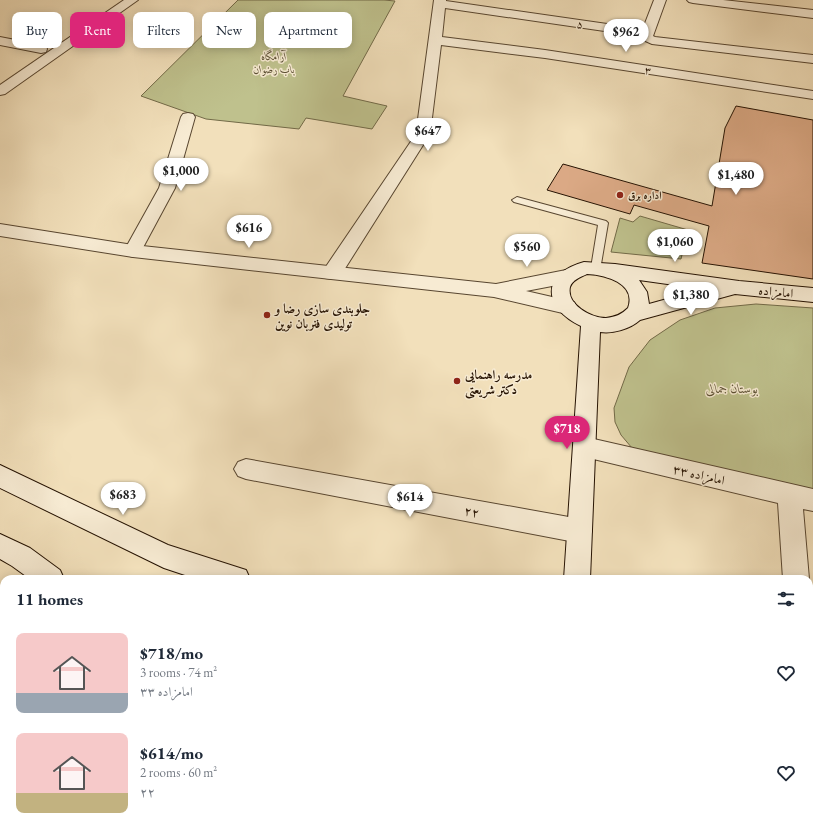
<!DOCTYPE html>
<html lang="en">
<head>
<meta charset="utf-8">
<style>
  :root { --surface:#fff; --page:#f2f2f3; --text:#1f2937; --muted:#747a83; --accent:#db2777 }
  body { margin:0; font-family:"EB Garamond",Amiri,serif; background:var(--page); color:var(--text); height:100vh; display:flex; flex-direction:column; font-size:15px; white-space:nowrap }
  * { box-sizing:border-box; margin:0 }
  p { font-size:13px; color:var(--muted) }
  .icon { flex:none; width:22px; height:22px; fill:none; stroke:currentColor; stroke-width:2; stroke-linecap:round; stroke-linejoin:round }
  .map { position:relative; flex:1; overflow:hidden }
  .drawer { position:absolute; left:0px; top:575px; width:813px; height:256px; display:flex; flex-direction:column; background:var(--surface); border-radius:12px 12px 0 0; box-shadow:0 2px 10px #0003 }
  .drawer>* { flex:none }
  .hud { position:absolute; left:12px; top:12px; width:400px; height:36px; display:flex; gap:8px }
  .price { position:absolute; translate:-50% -34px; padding:0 9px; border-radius:14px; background:#fff; color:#222; font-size:13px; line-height:26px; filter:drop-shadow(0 1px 2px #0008) }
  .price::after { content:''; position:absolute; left:50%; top:24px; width:12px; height:9px; margin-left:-6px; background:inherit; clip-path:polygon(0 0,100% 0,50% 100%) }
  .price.on { background:var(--accent); color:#fff }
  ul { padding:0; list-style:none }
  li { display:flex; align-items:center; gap:12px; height:100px; padding:0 16px }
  li span { display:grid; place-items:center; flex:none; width:112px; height:80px; border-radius:8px; color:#555 }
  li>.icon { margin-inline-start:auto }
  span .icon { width:48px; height:48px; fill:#fffc; stroke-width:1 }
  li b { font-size:17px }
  h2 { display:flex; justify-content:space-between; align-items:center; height:48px; padding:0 16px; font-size:17px }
  .tag { padding:0 14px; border-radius:8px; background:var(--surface); box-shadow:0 2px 10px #0003; font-size:14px; line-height:36px }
  .tag.on { background:var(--accent); color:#fff }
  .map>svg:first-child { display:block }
  .green { fill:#bfc18d; stroke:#726a48 }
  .building { fill:#dcaa86; stroke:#251202 }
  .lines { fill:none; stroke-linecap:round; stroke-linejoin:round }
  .service-casing { stroke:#584630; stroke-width:2 }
  .minor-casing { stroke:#584630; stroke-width:2 }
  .tertiary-casing { stroke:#584630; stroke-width:2 }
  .secondary-casing { stroke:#251202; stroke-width:2 }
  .path { stroke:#251202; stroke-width:3; stroke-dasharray:4 2.5; stroke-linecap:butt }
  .service { fill:#f7ebd3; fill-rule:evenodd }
  .minor { fill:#f7ebd3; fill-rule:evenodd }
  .tertiary { fill:#f7ebd3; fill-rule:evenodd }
  .secondary { fill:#f7ebd3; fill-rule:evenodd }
  .poi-dot { fill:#8f2418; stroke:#f7ebd3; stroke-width:1.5 }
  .labels { text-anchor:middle; stroke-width:3; stroke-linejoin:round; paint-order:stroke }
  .far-street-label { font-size:11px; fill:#251202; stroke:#f7ebd3 }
  .far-park-label { font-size:11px; font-style:italic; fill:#5b4f33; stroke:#f7ebd3 }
  .far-poi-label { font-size:11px; font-weight:bold; fill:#251202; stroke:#f7ebd3; text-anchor:start }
  .street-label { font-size:13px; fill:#251202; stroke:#f7ebd3 }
  .poi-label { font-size:13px; font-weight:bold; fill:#251202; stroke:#f7ebd3; text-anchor:start }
  .park-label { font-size:13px; font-style:italic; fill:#5b4f33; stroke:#f7ebd3 }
</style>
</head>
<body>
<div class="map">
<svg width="813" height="831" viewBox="0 0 813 831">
  <rect width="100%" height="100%" fill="#f2e0bb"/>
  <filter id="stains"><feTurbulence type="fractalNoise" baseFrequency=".005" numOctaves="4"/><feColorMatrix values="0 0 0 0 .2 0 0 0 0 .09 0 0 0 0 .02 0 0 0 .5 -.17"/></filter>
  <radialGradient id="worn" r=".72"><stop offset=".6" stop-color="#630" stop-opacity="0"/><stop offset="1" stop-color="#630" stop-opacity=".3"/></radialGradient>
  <g class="green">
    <polygon points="238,0 384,0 395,1 343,96 387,106 372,129 306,118 299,129 206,119 141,96"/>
    <polygon points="640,216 688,230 681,259 611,252 620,218 633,222"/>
    <polygon points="756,304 813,308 813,491 632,448 621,435 615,422 614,408 629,367 650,340 680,320 715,308"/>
    <polygon points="273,827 781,827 785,831 273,831"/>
  </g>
  <polygon class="building" points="736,106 813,120 813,279 702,263 709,226 634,205 630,214 547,190 563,164 712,206 725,128"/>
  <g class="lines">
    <defs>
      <polygon id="service" points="517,197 606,221 608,223 600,270 596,271 591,268 598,225 514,202 512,200"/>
      <g id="minor">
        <polygon points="434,0 446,0 446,1 635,28 642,31 654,0 666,0 653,36 655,37 813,55 813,63 652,44 632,35 445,8 442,37 545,50 813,91 813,99 545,58 441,45 430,134 339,278 332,279 325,278 323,273 325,268 416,134"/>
        <polygon points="687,0 723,0 813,10 813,18 693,3 689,2"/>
        <polygon points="0,37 46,46 47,49 46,52 41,53 0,45"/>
        <polygon points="188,113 193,114 195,117 175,188 139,255 133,257 127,255 124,251 159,188 181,117 183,114"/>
        <polygon points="585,437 813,489 813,511 803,509 809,579 783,579 778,503 585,457 577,454 574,447 577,440"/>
        <polygon points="246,459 580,519 589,523 592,531 589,539 580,543 246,479 238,476 234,469 238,462"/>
        <polygon points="809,600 813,601 813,627 809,626"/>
      </g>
      <g id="tertiary">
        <polygon points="124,0 138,0 5,94 0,95 0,85"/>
        <polygon points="0,224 133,245 496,284 566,270 573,272 575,277 573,282 526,291 574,302 577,307 574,312 567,314 494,297 133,257 0,236"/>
      </g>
      <g id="secondary">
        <path d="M584,262L615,264L739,281L813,288V302L735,294L640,320C630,329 613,334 600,332L590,579H564L581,326C543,308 540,274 584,262ZM587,274C605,275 637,283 628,308C622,314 616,317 606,318C592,318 566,305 570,287C572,280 581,277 587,274ZM639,280L703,289L649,304L647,292Z"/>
        <polygon points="0,465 168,545 246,570 250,579 197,579 164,568 0,488"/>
        <polygon points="0,534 30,548 60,570 64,579 30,579 12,566 0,559"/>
        <polygon points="809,804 813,806 813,831 798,831 796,827 809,827"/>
        <polygon points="196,827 229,827 230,831 198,831"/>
        <rect x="235" y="827" width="32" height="4"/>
      </g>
    </defs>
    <use href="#service" class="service-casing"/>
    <use href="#minor" class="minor-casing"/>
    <use href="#tertiary" class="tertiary-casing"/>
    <use href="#secondary" class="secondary-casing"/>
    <g class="path">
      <polyline points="400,827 404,831"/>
      <polyline points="671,827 672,831"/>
      <polyline points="628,831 647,827"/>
      <polyline points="667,831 668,827"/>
    </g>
    <use href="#service" class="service"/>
    <use href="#minor" class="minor"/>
    <use href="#tertiary" class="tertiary"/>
    <use href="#secondary" class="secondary"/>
  </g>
  <g class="poi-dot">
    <circle cx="620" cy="195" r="4"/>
    <circle cx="267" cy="315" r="4"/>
    <circle cx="457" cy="381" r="4"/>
  </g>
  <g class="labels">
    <g class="far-street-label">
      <text transform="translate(580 24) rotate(8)" y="4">۵</text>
      <text transform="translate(648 70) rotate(9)" y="4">۳</text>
    </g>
    <g class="far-park-label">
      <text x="274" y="60">آرامگاه<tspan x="274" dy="13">باب رضوان</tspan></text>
    </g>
    <g class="far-poi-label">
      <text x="628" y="199">اداره برق</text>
    </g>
    <g class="street-label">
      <text transform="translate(776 291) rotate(6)" y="5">امامزاده</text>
      <text transform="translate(699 474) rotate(13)" y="5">امامزاده ۳۳</text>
      <text transform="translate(472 511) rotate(11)" y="5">۲۲</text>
    </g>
    <g class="poi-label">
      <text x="275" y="313">جلوبندی سازی رضا و<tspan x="275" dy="15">تولیدی فنربان نوین</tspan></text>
      <text x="465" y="379">مدرسه راهنمایی<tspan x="465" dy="15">دکتر شریعتی</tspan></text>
    </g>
    <g class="park-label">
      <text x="732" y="393">بوستان جمالی</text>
    </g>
  </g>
  <rect width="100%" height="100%" filter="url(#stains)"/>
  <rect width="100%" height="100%" fill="url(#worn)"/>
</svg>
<b class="price" style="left:626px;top:53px">$962</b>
<b class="price" style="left:428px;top:152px">$647</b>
<b class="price" style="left:181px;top:192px">$1,000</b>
<b class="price" style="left:736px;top:196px">$1,480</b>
<b class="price" style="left:249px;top:249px">$616</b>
<b class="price" style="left:675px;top:263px">$1,060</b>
<b class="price" style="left:527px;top:268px">$560</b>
<b class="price" style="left:691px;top:316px">$1,380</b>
<b class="price on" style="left:567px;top:450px">$718</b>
<b class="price" style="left:123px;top:516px">$683</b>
<b class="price" style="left:410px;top:518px">$614</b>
<div class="hud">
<a class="tag">Buy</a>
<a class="tag on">Rent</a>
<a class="tag">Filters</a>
<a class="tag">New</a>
<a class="tag">Apartment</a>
</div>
<section class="drawer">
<h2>11 homes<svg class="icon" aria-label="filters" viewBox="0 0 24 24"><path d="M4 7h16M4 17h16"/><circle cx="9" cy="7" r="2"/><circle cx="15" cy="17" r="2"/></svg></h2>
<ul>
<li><span style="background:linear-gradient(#f6c9c9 75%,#9aa5b1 0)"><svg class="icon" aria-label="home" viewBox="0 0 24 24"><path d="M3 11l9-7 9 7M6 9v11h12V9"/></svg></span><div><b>$718/mo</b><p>3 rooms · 74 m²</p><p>امامزاده ۳۳</p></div><svg class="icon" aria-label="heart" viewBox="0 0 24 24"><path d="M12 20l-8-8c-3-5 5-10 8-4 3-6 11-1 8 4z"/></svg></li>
<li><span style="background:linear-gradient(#f6c9c9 75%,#c2b280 0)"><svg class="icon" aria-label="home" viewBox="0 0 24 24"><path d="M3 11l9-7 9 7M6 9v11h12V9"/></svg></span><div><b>$614/mo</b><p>2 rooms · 60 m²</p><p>۲۲</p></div><svg class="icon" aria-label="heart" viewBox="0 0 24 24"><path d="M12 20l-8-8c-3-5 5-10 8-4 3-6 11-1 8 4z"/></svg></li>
</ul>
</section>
</div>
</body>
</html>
